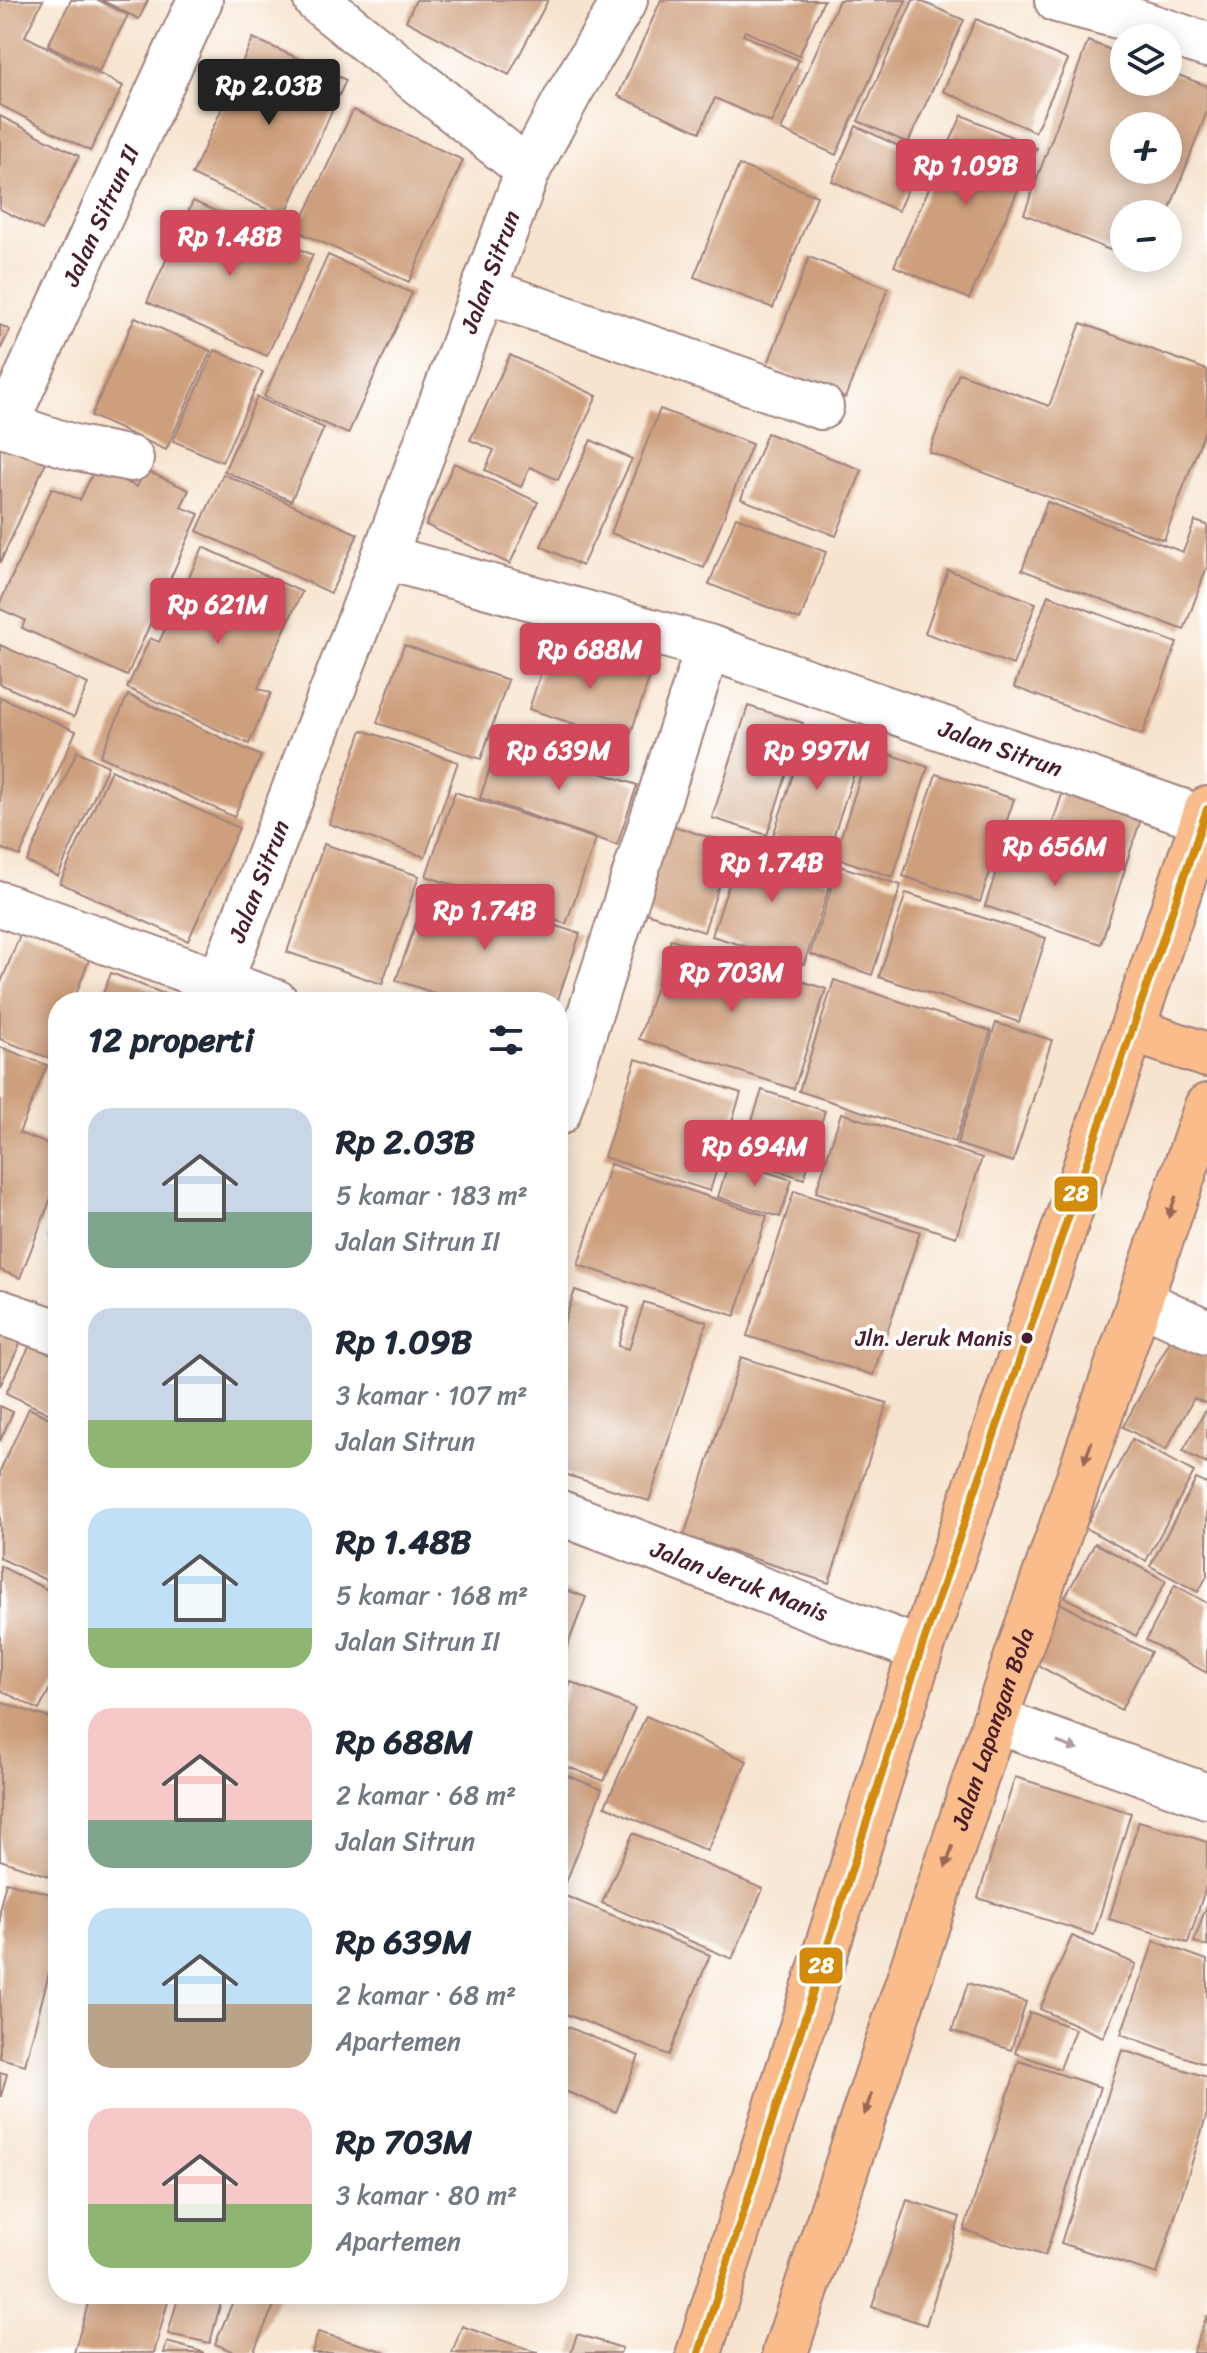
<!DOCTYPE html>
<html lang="id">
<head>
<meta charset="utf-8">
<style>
  :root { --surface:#fff; --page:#f2f2f3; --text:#1f2937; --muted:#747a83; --accent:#d1495b }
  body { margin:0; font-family:Sriracha,sans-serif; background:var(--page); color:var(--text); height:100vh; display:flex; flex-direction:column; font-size:30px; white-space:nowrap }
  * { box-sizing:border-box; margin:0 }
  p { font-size:26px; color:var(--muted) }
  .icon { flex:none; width:44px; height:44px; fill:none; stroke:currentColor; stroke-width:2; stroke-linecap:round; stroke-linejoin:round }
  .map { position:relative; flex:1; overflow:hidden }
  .side { position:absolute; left:48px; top:992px; width:520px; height:1312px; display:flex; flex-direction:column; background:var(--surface); border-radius:32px; box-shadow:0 4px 20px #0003 }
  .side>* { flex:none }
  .controls { position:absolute; left:1110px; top:24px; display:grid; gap:16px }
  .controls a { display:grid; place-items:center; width:72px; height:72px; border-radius:50%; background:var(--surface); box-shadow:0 4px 20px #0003; font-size:40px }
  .price { position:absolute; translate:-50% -68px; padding:0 18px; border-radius:8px; background:var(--accent); color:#fff; font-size:26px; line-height:52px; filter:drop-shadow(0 2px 4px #0008) }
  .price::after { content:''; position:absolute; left:50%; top:48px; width:24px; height:18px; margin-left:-12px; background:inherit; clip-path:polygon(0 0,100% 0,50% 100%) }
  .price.active { background:#222; color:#fff }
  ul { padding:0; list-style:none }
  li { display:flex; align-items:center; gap:24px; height:200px; padding:0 40px }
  li span { display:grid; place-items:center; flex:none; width:224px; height:160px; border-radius:24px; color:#555 }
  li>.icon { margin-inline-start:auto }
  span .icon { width:96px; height:96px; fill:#fffc; stroke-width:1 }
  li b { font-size:34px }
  h2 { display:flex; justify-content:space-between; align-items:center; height:96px; padding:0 40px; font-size:34px }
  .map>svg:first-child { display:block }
  .building { fill:#cd9f7b; fill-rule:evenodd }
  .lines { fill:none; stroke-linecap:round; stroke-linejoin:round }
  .minor-casing { stroke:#a0827d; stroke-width:48 }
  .major-casing { stroke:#a0827d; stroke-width:48 }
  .minor { stroke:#fff; stroke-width:44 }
  .major { stroke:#fabc8b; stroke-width:44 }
  .bus-1-casing { stroke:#fff; stroke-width:14 }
  .bus-1 { stroke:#d48b09; stroke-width:8 }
  .oneway { fill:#996656 }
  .oneway2 { fill:#ae9aa0 }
  .bus-dot { fill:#4a1f2b; stroke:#fff; stroke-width:3 }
  .labels { text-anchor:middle; stroke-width:8; stroke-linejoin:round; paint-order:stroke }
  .bus-label { font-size:22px; fill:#4a1f2b; stroke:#fff; text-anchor:end }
  .street-label { font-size:24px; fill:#4a1f2b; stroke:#fff }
  .line-badge { stroke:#fff; stroke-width:3 }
  .badge-label { font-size:22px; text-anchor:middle; font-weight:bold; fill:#fff }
</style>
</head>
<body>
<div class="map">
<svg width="1207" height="2353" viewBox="0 0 1207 2353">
  <rect width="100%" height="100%" fill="#fff"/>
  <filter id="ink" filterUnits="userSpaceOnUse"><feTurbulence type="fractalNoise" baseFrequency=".0125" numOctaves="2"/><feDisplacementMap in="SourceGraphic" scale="16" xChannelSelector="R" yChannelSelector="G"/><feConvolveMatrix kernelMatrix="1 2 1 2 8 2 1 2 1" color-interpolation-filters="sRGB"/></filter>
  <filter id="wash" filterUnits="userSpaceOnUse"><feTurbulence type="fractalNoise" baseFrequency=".006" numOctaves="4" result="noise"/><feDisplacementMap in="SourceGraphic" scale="32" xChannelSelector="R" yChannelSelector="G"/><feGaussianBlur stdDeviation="1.8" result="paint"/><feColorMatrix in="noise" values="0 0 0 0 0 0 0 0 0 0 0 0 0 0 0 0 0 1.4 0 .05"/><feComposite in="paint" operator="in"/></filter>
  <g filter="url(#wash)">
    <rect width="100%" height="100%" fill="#f7e4cf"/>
    <g id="blocks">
      <g class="building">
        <polygon points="0,0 43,0 25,36 123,86 90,151 0,105"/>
        <polygon points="71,0 98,0 128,15 99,71 48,45"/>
        <polygon points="101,0 148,0 139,19"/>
        <polygon points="416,0 548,0 509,75 406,21"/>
        <polygon points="661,0 824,0 799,56 745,31 743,35 799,60 771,123 715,98 700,132 618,96"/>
        <polygon points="839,0 906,0 836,155 781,130"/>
        <polygon points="913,0 918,0 964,20 908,143 858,121"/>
        <polygon points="976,19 1068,60 1035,132 943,91"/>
        <polygon points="253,38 346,80 284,217 192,175"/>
        <path d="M1088,41L1124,55V82H1168V71L1207,86V111L1168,214H1124V256L1024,214ZM1124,126H1168V170H1124Z"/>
        <polygon points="353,110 463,160 409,282 297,231"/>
        <polygon points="962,115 1037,148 969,299 894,266"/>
        <polygon points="0,116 79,156 42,230 0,209"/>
        <polygon points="856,126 922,157 898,211 832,181"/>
        <polygon points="739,165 817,196 773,308 694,277"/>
        <polygon points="193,201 313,255 267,356 147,302"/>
        <polygon points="328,255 412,293 348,434 264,397"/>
        <polygon points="809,257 888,288 845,398 767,366"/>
        <polygon points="1129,258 1151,258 1148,266"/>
        <polygon points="135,317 211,351 166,450 91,416"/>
        <polygon points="1081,323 1207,370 1207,424 1164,540 929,452 959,373 1049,406"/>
        <polygon points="0,325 10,330 0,350"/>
        <polygon points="215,350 263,372 222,462 173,441"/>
        <polygon points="510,355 597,396 558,480 530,467 521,487 485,470 494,450 470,440"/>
        <polygon points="257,397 324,428 291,501 224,471"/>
        <polygon points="660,409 752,444 704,568 611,533"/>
        <polygon points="767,433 862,470 836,536 741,499"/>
        <polygon points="591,440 632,459 582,566 541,546"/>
        <polygon points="0,442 46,462 0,563"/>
        <polygon points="454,463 538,502 510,564 426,525"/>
        <polygon points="95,468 137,487 145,470 189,490 181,507 199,514 127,676 22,628 25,620 0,609 0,603 52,488 80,500"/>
        <polygon points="223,474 358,534 331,593 197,531"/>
        <polygon points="1047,502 1183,552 1195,521 1207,525 1207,567 1184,630 1022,570"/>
        <polygon points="736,517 826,552 800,620 709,584"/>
        <polygon points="203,547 302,592 258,688 271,693 249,744 127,688 150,638 159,642"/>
        <polygon points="948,570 1036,603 1013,665 925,633"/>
        <polygon points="1048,595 1177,643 1142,735 1014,687"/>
        <polygon points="552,639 651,673 628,742 529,709"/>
        <polygon points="0,645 88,684 74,717 0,684"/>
        <polygon points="404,645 508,680 481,759 377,723"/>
        <polygon points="128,695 261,756 234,817 100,756"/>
        <polygon points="0,697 76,731 20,856 0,848"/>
        <polygon points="748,706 803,723 767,835 712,818"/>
        <polygon points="808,728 863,746 827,856 772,839"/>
        <polygon points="362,730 458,762 425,857 329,824"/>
        <polygon points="500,739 637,785 617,845 480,798"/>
        <polygon points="870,748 928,767 893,877 834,857"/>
        <polygon points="77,751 108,766 58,876 27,862"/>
        <polygon points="111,770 239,828 188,941 60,883"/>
        <polygon points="936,774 1014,799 980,902 903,876"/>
        <polygon points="1063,791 1142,816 1125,867 1047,841"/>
        <polygon points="455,792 596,839 566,924 426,876"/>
        <polygon points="668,824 732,845 704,932 640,911"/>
        <polygon points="1009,832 1125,869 1101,944 985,906"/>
        <polygon points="743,841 808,860 803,873 831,882 804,964 712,936"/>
        <polygon points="324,844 419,876 382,984 287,952"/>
        <polygon points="839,866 901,885 872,975 810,954"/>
        <polygon points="430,883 580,934 557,1002 460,1002 396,980"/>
        <polygon points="906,893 1046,938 1019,1022 879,977"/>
        <polygon points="22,930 90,957 73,1002 58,1002 58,1040 51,1059 0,1039 0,985"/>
        <polygon points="671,939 826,989 794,1089 639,1039"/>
        <polygon points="111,973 185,1002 100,1002"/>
        <polygon points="834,980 991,1031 955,1142 799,1091"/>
        <polygon points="996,1023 1052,1040 1013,1162 957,1144"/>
        <polygon points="0,1047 47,1065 19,1133 58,1148 58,1180 20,1278 0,1270"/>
        <polygon points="636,1059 741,1093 710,1191 604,1157"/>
        <polygon points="762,1090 825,1111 804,1179 740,1158"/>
        <polygon points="841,1113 982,1158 956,1237 816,1192"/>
        <polygon points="729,1160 792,1180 780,1217 718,1197"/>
        <polygon points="610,1164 767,1216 735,1316 578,1265"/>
        <polygon points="794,1191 920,1232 873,1375 747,1336"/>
        <polygon points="58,1219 58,1240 51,1237"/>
        <polygon points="575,1290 629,1308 618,1346 629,1349 644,1302 707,1322 649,1501 558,1472 558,1341"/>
        <polygon points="1178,1326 1207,1341 1207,1404 1194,1398 1166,1450 1123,1427"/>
        <polygon points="36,1333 58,1344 58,1418 6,1393"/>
        <polygon points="0,1334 20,1344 0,1386"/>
        <polygon points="741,1357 887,1403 829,1583 684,1536"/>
        <polygon points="0,1406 13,1412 0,1441"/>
        <polygon points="29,1408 58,1422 58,1586 0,1558 0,1471"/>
        <polygon points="1207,1408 1207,1464 1183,1451"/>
        <polygon points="1132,1439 1194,1472 1146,1561 1085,1528"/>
        <polygon points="1196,1479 1207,1484 1207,1576 1198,1592 1150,1566"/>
        <polygon points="1095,1543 1166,1581 1136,1636 1065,1597"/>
        <polygon points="0,1566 58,1595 58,1673 39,1710 0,1690"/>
        <polygon points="1175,1585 1207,1603 1207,1673 1146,1640"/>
        <polygon points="558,1587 586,1597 558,1670"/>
        <polygon points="1058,1602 1151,1652 1121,1710 1026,1659"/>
        <polygon points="571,1682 635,1708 604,1781 558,1763 558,1713"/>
        <polygon points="0,1702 58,1721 58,1879 0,1860"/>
        <polygon points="646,1716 747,1761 707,1851 605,1806"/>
        <polygon points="558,1772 602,1789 565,1885 558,1882"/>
        <polygon points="1015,1777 1131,1813 1094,1935 978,1898"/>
        <polygon points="1139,1821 1207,1842 1207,1883 1188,1943 1109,1919"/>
        <polygon points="633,1833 763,1889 732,1959 602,1903"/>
        <polygon points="6,1882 58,1896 58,1939 25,2065 0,2058 0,1906"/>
        <polygon points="558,1893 710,1955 669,2055 558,2011"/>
        <polygon points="1207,1904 1207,1946 1194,1942"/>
        <polygon points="1072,1936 1136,1964 1103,2037 1040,2009"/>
        <polygon points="1154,1941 1207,1960 1207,2065 1121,2034"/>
        <polygon points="968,1983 1026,2002 1011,2050 952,2031"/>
        <polygon points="1030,2012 1075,2029 1060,2069 1015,2053"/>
        <polygon points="558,2023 639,2056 616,2112 558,2088"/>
        <polygon points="1122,2050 1207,2077 1207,2114 1157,2274 1061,2243"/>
        <polygon points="1019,2061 1100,2087 1045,2256 964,2230"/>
        <polygon points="0,2072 7,2074 1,2096 0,2096"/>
        <polygon points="907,2200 960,2217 926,2325 872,2307"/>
        <polygon points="91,2294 170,2294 154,2353 74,2353"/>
        <polygon points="179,2294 223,2294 210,2343 168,2334"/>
        <polygon points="236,2294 279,2294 253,2353 236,2353 215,2344"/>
        <polygon points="1207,2315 1207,2353 1193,2353"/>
        <polygon points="462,2326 538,2353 452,2353"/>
        <polygon points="318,2332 386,2352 386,2353 312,2353"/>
        <polygon points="577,2334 622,2348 620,2353 571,2353"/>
        <polygon points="167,2342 203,2352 203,2353 164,2353"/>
      </g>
    </g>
  </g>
  <g filter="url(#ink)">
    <use href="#blocks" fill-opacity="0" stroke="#a0827d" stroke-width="2"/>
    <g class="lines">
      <defs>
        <g id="minor">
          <polyline points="316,0 528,170"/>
          <polyline points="1057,0 1122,17 1207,45"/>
          <polyline points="483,290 821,407"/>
          <path id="s1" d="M0,423L5,425L200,0"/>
          <polyline points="5,425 73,447 131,459"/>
          <path id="s2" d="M384,557L708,647L1204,819"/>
          <polyline points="0,904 276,1002"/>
          <path id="s3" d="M220,982L384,557L528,170L571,90L625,0"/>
          <polyline points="558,1113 708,647"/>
          <polyline points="1140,1301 1207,1332"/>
          <polyline points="0,1312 58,1332"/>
          <path id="s4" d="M558,1512L921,1650"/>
          <polyline points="995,1720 1207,1796"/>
        </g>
        <g id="major">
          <polyline points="1132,1030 1207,1055"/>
          <polyline points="699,2353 921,1650 1207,809"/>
          <path id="s5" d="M785,2353L995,1720L1207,1106"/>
        </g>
      </defs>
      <use href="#minor" class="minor-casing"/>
      <use href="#major" class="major-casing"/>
      <use href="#minor" class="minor"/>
      <use href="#major" class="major"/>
      <defs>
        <polyline id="bus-1" points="699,2353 921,1650 1207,809"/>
      </defs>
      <use href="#bus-1" class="bus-1-casing"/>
      <use href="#bus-1" class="bus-1"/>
    </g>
    <defs><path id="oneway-solid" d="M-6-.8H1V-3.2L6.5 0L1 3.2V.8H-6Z" transform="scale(2)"/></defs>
    <g class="oneway">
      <use href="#oneway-solid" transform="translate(1172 1207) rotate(109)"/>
      <use href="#oneway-solid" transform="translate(1088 1452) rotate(109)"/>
      <use href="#oneway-solid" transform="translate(949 1857) rotate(108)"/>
      <use href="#oneway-solid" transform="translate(868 2104) rotate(108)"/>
    </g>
    <use class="oneway2" href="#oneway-solid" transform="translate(1068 1746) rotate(20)"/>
  </g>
  <circle class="bus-dot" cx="1027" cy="1338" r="7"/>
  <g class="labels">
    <g class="bus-label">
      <text x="1012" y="1346">Jln. Jeruk Manis</text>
    </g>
    <g class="street-label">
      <text dy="8" stroke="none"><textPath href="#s1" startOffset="236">Jalan Sitrun II</textPath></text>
      <text dy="8" stroke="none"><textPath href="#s3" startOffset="760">Jalan Sitrun</textPath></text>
      <text dy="8" stroke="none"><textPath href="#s2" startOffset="646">Jalan Sitrun</textPath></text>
      <text dy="8" stroke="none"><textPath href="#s3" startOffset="108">Jalan Sitrun</textPath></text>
      <text dy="8" stroke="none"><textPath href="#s4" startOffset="194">Jalan Jeruk Manis</textPath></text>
      <text dy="8" stroke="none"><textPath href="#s5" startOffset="658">Jalan Lapangan Bola</textPath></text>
    </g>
  </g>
  <g class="line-badge">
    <rect x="1053" y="1175" width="46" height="38" rx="8" fill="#d48b09"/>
    <rect x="798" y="1946" width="46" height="39" rx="8" fill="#d48b09"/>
  </g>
  <g class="badge-label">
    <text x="1076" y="1201">28</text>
    <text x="821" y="1973">28</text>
  </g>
</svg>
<div class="controls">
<a><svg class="icon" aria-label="layers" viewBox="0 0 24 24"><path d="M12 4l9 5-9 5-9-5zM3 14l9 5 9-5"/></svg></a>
<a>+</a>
<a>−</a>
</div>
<b class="price active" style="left:269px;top:127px">Rp 2.03B</b>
<b class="price" style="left:966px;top:207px">Rp 1.09B</b>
<b class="price" style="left:230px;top:278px">Rp 1.48B</b>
<b class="price" style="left:218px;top:646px">Rp 621M</b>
<b class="price" style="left:590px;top:691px">Rp 688M</b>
<b class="price" style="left:559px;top:792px">Rp 639M</b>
<b class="price" style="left:817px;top:792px">Rp 997M</b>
<b class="price" style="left:1055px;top:888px">Rp 656M</b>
<b class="price" style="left:772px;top:904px">Rp 1.74B</b>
<b class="price" style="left:485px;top:952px">Rp 1.74B</b>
<b class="price" style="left:732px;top:1014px">Rp 703M</b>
<b class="price" style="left:755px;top:1188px">Rp 694M</b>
<section class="side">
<h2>12 properti<svg class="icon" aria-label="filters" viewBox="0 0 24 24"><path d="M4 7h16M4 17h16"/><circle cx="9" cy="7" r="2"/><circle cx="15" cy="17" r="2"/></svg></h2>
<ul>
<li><span style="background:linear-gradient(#c9d6e8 65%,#7fa58c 0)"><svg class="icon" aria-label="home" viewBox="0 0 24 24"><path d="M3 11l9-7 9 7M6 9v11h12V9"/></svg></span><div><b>Rp 2.03B</b><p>5 kamar · 183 m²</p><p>Jalan Sitrun II</p></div></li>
<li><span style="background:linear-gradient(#c9d6e8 70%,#8fb573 0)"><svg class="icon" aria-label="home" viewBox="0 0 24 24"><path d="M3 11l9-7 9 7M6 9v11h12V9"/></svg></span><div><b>Rp 1.09B</b><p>3 kamar · 107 m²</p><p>Jalan Sitrun</p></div></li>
<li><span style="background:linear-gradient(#bfe0f5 75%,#8fb573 0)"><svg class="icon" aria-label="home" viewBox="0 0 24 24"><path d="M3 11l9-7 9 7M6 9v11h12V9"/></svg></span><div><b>Rp 1.48B</b><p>5 kamar · 168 m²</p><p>Jalan Sitrun II</p></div></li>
<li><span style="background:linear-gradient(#f6c9c9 70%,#7fa58c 0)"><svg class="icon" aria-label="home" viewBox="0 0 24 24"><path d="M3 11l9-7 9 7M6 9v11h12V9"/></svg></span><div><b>Rp 688M</b><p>2 kamar · 68 m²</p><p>Jalan Sitrun</p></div></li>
<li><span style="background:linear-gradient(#bfe0f5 60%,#b9a48a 0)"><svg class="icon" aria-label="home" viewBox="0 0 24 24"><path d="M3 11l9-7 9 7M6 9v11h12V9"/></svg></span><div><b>Rp 639M</b><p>2 kamar · 68 m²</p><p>Apartemen</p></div></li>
<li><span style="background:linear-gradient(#f6c9c9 60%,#8fb573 0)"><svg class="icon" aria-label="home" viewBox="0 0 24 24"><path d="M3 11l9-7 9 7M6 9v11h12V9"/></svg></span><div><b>Rp 703M</b><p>3 kamar · 80 m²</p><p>Apartemen</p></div></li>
</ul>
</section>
</div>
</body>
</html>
